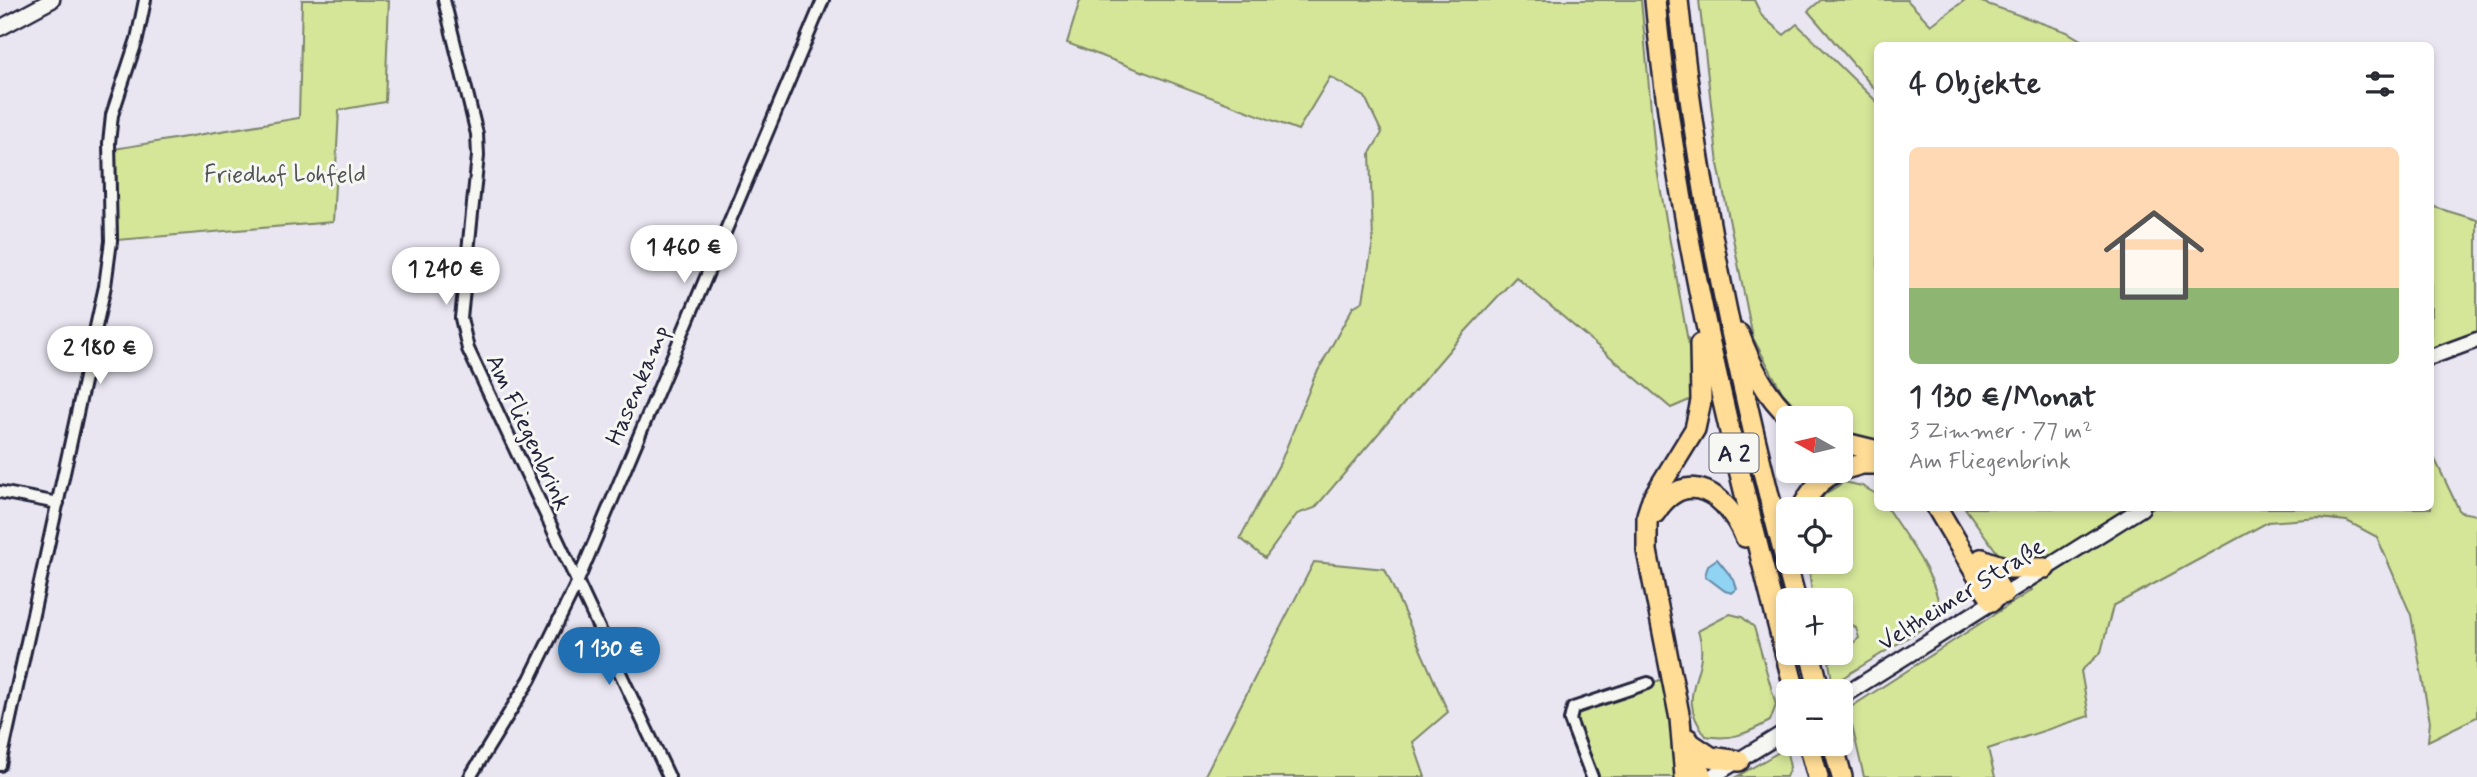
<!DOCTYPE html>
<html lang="de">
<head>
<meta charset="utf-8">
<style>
  :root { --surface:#fff; --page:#f2f2f3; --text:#2b2b33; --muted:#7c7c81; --line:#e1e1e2; --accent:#1f6fb2 }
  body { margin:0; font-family:Mynerve,sans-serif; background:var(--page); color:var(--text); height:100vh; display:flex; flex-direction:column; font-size:26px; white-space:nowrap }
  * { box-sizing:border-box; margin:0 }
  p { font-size:23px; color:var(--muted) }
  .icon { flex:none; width:38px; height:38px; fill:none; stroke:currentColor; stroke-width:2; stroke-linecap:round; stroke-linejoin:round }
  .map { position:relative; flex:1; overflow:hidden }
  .sheet { position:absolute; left:1874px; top:42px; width:560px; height:469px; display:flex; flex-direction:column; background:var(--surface); border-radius:10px; box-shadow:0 4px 10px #0003 }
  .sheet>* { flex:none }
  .needle { width:46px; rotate:278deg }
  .fabs { position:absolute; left:1776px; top:406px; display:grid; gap:14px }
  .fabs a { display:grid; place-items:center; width:77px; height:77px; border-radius:10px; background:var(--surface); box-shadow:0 4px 10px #0003; font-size:35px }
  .price { position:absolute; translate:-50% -60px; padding:0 16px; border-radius:24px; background:#fff; color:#222; font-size:23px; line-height:46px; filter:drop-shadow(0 2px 4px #0008) }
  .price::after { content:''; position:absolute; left:50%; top:42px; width:21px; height:16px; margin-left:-10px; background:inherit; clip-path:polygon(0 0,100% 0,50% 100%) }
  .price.active { background:var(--accent); color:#fff }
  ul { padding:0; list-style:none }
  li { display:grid; align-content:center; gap:14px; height:371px; padding:0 35px }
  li+li { border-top:2px solid var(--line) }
  li span { display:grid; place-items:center; height:217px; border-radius:10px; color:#555 }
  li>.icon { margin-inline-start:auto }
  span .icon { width:126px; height:126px; fill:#fffc; stroke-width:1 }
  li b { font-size:30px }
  h2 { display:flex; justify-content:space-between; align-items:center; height:84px; padding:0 35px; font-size:30px }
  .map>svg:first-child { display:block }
  .green { fill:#d5e699; stroke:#7c846a; stroke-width:2 }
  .water { fill:#91d3f3; stroke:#658ca9; stroke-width:2 }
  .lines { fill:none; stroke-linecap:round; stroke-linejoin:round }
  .street-casing { stroke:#22223b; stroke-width:16 }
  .secondary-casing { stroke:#22223b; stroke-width:19 }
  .highway-casing { stroke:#22223b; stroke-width:24 }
  .street { stroke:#f6f6f2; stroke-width:10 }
  .secondary { stroke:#f6f6f2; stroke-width:14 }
  .highway { stroke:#ffdd96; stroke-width:19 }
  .labels { text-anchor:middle; stroke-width:6; stroke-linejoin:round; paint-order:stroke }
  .shield { fill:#f6f6f2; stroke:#626272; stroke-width:2 }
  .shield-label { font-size:23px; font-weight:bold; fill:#22223b }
  .park-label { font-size:24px; fill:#4f5352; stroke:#f6f6f2 }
  .street-label { font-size:24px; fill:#22223b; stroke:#f6f6f2 }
</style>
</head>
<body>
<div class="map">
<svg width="2477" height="777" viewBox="0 0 2477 777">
  <rect width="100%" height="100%" fill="#e9e6f2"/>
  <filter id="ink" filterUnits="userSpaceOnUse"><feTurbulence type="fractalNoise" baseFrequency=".0143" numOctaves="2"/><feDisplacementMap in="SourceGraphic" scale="14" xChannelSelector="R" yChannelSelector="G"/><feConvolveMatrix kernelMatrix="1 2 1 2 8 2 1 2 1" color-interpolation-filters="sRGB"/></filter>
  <g filter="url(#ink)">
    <g class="green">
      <polygon points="302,0 389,0 385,102 339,110 333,222 118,240 114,149 299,118"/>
      <polygon points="1080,0 1641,0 1656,164 1691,358 1694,398 1671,408 1516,277 1464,333 1315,508 1297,514 1265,558 1240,538 1281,461 1314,378 1353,307 1363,301 1373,241 1370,153 1382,133 1365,97 1330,77 1298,130 1067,43"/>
      <polygon points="1699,0 1754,0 1762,16 1784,35 1797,24 1878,103 1878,442 1841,435 1841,418 1807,418 1801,413 1782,392 1753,338 1718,164"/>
      <polygon points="1821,0 1907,0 1931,25 1965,0 1976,0 2067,32 2089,45 1878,46 1878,93 1808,11"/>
      <polygon points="2431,206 2477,220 2477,333 2431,350"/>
      <polygon points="2431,451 2460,512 2477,515 2477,717 2428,741 2430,722 2411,615 2377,537 2347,521 2319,518 2268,522 2113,606 2101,652 2081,671 2089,716 1988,749 1995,777 1864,777 1848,709 2032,590 2012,559 2002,559 1965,508 2431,508"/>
      <path d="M1844,482L1862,486L1878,495V508H1887C1906,538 1937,575 1940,612L1931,623L1839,680H1832L1829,663L1859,638L1856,628L1841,614V600H1813L1808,562H1841V509H1817L1824,495Z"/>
      <polygon points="1314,562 1385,569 1448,712 1413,742 1425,777 1204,777"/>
      <path d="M1730,614L1742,617L1754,627L1776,705L1770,721C1748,733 1731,741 1706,736C1671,691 1713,674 1698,631Z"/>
      <polygon points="1665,678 1679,777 1596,777 1575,721 1577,714"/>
      <polygon points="1786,748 1790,767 1786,777 1736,777"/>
    </g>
    <polygon class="water" points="1717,559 1734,580 1737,589 1732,593 1725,591 1705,576 1708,565"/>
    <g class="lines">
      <defs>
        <g id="street">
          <polyline points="444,0 477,134 478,156 461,318 468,349 669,777"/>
          <polyline points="0,492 58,503"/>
          <polyline points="0,765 105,286 111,241 109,143 112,115 137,39 145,0"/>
          <polyline points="470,777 530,679 577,583 823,0"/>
          <polyline points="1592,777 1570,720 1573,708 1648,683"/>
        </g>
        <g id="secondary">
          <polyline points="0,28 52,0"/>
          <polyline points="2431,357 2477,340"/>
          <polyline points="1841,697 2142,508"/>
          <polyline points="1711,777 1788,730"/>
        </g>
        <g id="highway">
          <path d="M1655,0C1677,237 1736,462 1795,691"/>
          <path d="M1678,0C1699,204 1743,402 1796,600"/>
          <path d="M1739,334C1751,365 1765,395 1791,418"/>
          <polyline points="1841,442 1878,451"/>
          <polyline points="1841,470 1862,464 1878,464"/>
          <polyline points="1937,508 1992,601"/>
          <path d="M1802,509C1809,492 1820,479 1838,471"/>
          <path d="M1655,513C1687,464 1728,496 1745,537"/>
          <polyline points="1981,559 2007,568 2045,568"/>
          <polyline points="1982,559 2003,594"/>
          <polyline points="1810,653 1820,691"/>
          <polyline points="1688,739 1702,777"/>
          <polyline points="1690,743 1711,757 1739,761"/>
          <polyline points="1809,744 1818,777"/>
          <polyline points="1833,744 1842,777"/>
          <polyline points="1685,777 1680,719 1647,551 1647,515 1652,499 1695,429 1701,401 1700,344"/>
        </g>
      </defs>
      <use href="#street" class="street-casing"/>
      <use href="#secondary" class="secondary-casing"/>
      <use href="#highway" class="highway-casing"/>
      <use href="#street" class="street"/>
      <use href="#secondary" class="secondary"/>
      <use href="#highway" class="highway"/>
    </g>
  </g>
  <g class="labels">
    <rect class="shield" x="1709.5" y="433.5" width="49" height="39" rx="5"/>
    <g class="shield-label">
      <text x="1734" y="461">A 2</text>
    </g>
    <g class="park-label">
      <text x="285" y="182">Friedhof Lohfeld</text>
    </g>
    <g class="street-label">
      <text transform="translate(637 385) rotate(-67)" y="8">Hasenkamp</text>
      <text transform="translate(529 432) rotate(65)" y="8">Am Fliegenbrink</text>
      <text transform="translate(1961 594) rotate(-32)" y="8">Veltheimer Straße</text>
    </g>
  </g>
</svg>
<div class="fabs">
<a><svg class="needle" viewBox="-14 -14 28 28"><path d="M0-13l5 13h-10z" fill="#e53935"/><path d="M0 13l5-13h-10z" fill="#7c7c81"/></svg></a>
<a><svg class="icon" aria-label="locate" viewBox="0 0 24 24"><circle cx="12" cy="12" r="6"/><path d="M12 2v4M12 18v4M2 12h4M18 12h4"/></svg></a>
<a>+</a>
<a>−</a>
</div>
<b class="price" style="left:684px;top:285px">1 460 €</b>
<b class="price" style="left:446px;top:307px">1 240 €</b>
<b class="price" style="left:100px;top:386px">2 180 €</b>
<b class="price active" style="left:609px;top:687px">1 130 €</b>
<section class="sheet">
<h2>4 Objekte<svg class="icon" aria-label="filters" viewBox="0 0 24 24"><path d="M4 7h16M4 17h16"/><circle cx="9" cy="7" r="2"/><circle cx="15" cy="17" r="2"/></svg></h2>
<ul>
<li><span style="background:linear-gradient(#ffd9b3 65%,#8fb573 0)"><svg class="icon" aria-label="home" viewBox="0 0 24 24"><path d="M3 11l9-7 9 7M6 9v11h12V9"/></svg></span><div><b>1 130 €/Monat</b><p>3 Zimmer · 77 m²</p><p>Am Fliegenbrink</p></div></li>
</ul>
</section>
</div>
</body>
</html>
